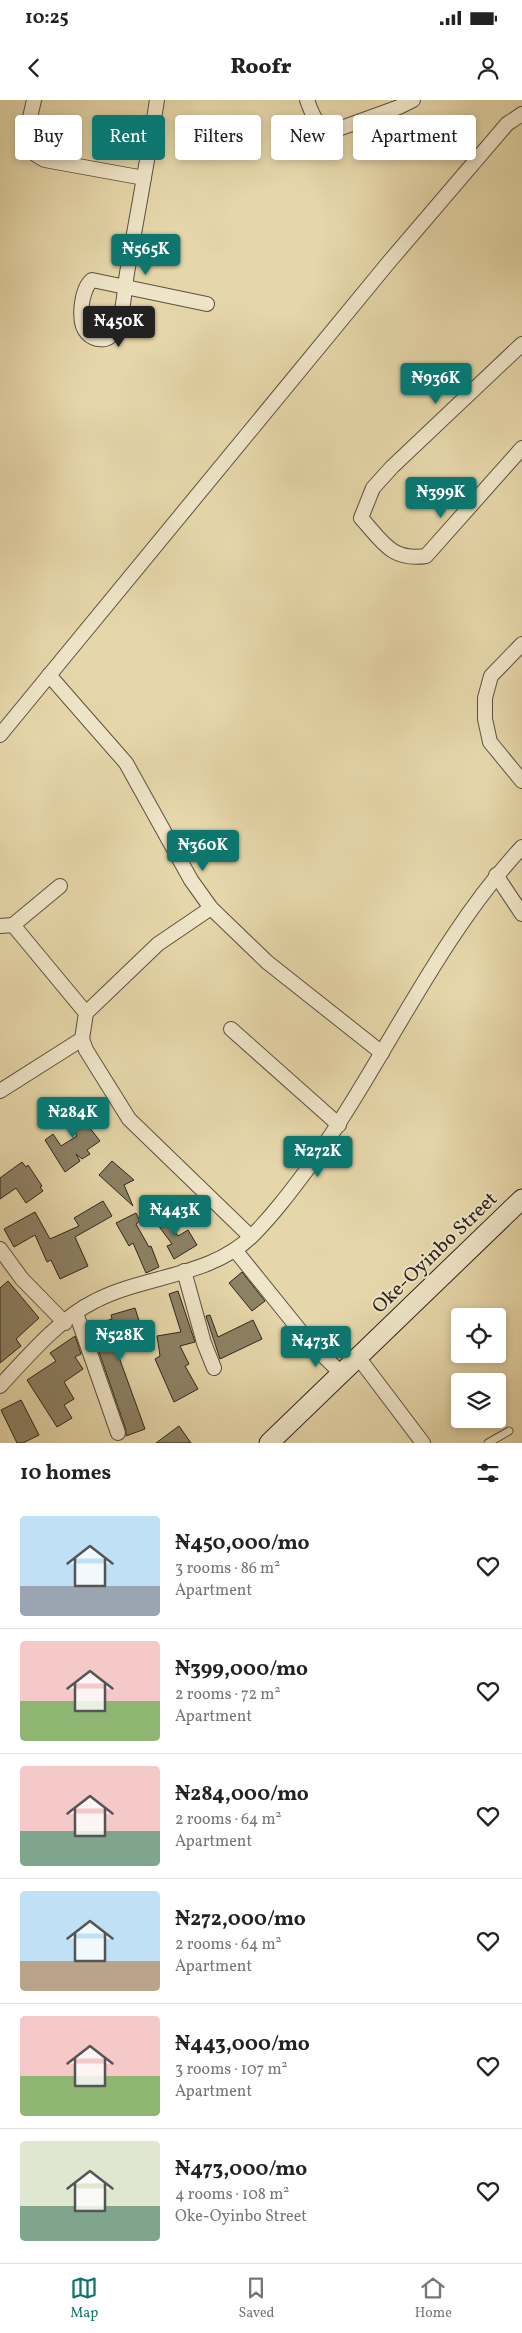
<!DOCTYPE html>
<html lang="en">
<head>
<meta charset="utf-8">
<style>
  :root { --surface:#fff; --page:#f2f2f2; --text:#222; --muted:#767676; --line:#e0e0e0; --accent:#0f766e }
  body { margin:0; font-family:Vollkorn,serif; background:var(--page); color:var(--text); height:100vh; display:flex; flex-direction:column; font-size:19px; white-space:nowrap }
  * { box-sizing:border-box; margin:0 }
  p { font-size:16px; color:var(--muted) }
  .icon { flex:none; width:28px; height:28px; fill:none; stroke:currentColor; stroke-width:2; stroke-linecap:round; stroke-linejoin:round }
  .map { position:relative; height:1343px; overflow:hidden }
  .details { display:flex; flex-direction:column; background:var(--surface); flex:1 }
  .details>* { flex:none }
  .banner { position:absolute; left:15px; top:15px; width:492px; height:45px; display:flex; gap:10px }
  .tools { position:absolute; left:451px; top:1208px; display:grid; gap:10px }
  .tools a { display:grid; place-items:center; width:55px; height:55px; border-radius:5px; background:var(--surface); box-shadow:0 2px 8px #0003; font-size:25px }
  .price { position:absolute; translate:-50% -42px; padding:0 11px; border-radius:5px; background:var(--accent); color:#fff; font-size:16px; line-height:32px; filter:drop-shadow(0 1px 2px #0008) }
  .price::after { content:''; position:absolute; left:50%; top:30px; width:15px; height:11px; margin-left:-8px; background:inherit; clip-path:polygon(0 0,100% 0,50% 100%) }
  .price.selected { background:#222; color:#fff }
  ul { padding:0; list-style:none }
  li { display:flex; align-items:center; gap:15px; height:125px; padding:0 20px }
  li+li { border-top:1px solid var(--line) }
  li span { display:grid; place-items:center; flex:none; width:140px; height:100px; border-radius:5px; color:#555 }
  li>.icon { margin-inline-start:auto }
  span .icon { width:60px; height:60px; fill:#fffc; stroke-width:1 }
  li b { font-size:21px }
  h2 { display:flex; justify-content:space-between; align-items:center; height:60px; padding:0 20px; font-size:21px }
  .chip { padding:0 18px; border-radius:5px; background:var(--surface); box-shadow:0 2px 8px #0003; font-size:18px; line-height:45px }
  .chip.selected { background:var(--accent); color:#fff }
  .status { display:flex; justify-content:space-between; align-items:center; height:35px; padding:0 25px; background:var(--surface); direction:ltr }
  .status svg { height:14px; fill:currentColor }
  header { display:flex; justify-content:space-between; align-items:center; height:65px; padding:0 20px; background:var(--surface); font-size:22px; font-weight:800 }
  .menu { display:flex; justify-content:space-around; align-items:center; height:70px; border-top:1px solid var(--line); background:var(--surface); font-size:14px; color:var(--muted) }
  .menu a { display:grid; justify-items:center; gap:2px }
  .menu .selected { color:var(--accent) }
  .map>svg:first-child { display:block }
  .building { fill:#8d8265; stroke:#2d251b }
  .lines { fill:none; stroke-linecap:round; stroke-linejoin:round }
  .service-casing { stroke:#5b523f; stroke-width:9 }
  .minor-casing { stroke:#5b523f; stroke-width:16 }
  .secondary-casing { stroke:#2d251b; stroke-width:21 }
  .service { stroke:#efe5c8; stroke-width:7 }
  .minor { stroke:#efe5c8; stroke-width:14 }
  .secondary { stroke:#efe5c8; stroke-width:19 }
  .labels { text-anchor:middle; stroke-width:4; stroke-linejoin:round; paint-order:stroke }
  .street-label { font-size:20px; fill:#2d251b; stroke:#efe5c8 }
</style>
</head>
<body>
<div class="status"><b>10:25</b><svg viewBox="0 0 49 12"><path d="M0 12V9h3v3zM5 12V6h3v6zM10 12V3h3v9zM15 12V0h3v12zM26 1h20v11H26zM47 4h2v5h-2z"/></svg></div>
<header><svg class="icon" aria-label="back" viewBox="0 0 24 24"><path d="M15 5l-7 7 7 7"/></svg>Roofr<svg class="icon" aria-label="person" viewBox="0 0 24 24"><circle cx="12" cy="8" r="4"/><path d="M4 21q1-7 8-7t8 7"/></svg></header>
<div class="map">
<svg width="522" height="1343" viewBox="0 0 522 1343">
  <rect width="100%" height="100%" fill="#e6d7aa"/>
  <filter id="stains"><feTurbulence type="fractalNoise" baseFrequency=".004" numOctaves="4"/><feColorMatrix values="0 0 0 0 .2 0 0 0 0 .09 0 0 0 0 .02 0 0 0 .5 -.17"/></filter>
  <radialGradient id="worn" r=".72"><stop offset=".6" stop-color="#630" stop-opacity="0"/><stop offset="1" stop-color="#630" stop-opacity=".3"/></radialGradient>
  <g class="building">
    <polygon points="68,1000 100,1041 87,1050 90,1054 82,1059 76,1054 80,1061 65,1072 45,1040 53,1034 61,1046 77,1036 57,1008"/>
    <polygon points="112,1061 134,1080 124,1085 133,1106 99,1075"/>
    <polygon points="22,1062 26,1067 28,1065 42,1086 40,1087 43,1091 26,1103 16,1088 0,1099 0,1078"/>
    <polygon points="103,1101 112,1116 75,1137 88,1166 60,1179 51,1160 47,1162 35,1135 14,1147 4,1129 35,1112 50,1139 79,1126 74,1118"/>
    <polygon points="160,1111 178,1136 188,1130 197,1145 174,1159 167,1146 172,1144 152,1117"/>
    <polygon points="136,1113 140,1121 136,1124 149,1147 151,1146 159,1167 146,1173 133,1143 129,1146 116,1123"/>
    <polygon points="242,1172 265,1201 252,1211 229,1183"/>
    <polygon points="8,1181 39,1218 16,1239 21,1246 0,1263 0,1188"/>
    <polygon points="178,1191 195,1242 180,1246 189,1264 185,1266 198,1289 174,1302 155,1259 160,1256 157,1236 181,1232 169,1194"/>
    <polygon points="135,1208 145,1240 116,1249 145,1329 126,1336 126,1330 90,1226 112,1219 111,1215"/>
    <polygon points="210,1215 218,1237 253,1220 262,1239 220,1259 206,1216"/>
    <polygon points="75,1236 81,1254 75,1257 83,1269 64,1282 74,1299 64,1305 72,1318 57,1327 27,1280 56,1261 50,1253"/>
    <polygon points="21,1300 39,1335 23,1343 17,1343 1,1310"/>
    <polygon points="179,1326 191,1343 156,1343"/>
  </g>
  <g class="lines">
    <defs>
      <polyline id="service" points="488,1343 509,1331"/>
      <g id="minor">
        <path d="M34,0C29,25 17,48 45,60L144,78"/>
        <path d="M157,0C148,58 137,116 127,173C124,191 124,218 113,233C107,242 95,241 87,233C77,223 81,189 92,180L207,204"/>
        <path d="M307,0C312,14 316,25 330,32L399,7L413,0"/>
        <path d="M522,244L392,367L373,388L361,418C383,442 391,461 426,456L522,348"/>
        <polyline points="522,544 491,576 485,598 485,619 490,642 522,681"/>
        <polyline points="49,575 126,663 191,780 211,808 267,862 382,953"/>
        <polyline points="0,635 389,162 507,24 522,14"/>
        <polyline points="496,775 522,814"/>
        <polyline points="13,825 60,786"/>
        <polyline points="0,826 13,825 86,913 82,939 86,950 129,1019 251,1137"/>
        <polyline points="86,913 158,844 211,808"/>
        <polyline points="231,929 339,1025"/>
        <polyline points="0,991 82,939"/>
        <polyline points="0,1149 22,1179 65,1223"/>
        <polyline points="235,1150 310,1243 341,1273"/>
        <polyline points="184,1171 204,1243 214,1268"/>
        <polyline points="76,1213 118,1333"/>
        <polyline points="358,1257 423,1343"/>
        <path d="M0,1286C27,1257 60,1218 95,1201C145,1175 210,1177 252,1136C273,1115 291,1091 309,1067C384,963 435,841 522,747"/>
      </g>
      <polyline id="secondary" points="269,1343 522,1099"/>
    </defs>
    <use href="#service" class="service-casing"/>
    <use href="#minor" class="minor-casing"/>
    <use href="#secondary" class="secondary-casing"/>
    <use href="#service" class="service"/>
    <use href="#minor" class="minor"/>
    <use href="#secondary" class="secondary"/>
  </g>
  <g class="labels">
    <g class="street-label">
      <text transform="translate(434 1152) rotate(-44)" y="7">Oke-Oyinbo Street</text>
    </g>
  </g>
  <rect width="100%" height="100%" filter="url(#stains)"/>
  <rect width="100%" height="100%" fill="url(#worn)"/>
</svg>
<div class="tools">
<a><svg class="icon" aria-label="locate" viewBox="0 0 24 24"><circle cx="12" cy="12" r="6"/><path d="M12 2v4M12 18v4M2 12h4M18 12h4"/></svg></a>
<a><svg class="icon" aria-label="layers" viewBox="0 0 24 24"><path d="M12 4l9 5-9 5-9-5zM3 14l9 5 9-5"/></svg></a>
</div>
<b class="price" style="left:146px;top:176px">₦565K</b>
<b class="price selected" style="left:119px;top:248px">₦450K</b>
<b class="price" style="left:436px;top:305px">₦936K</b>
<b class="price" style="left:441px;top:419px">₦399K</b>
<b class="price" style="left:203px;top:772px">₦360K</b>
<b class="price" style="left:73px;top:1039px">₦284K</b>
<b class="price" style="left:318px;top:1078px">₦272K</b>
<b class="price" style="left:175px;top:1137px">₦443K</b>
<b class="price" style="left:120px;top:1262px">₦528K</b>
<b class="price" style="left:316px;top:1268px">₦473K</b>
<div class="banner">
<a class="chip">Buy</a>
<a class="chip selected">Rent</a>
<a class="chip">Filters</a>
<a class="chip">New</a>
<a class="chip">Apartment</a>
</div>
</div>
<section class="details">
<h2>10 homes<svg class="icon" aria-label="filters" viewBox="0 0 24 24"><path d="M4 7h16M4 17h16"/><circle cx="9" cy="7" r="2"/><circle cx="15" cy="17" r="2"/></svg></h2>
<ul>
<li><span style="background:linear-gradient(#bfe0f5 70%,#9aa5b1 0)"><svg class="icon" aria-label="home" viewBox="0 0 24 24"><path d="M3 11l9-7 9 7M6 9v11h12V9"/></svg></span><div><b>₦450,000/mo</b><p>3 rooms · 86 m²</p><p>Apartment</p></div><svg class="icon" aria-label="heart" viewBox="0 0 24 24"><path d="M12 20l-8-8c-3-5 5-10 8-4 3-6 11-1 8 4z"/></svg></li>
<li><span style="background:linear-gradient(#f6c9c9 60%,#8fb573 0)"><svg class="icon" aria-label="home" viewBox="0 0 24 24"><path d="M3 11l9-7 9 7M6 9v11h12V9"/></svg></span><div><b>₦399,000/mo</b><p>2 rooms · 72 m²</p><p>Apartment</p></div><svg class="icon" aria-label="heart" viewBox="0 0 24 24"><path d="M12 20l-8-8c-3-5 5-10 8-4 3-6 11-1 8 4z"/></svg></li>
<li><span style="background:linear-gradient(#f6c9c9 65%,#7fa58c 0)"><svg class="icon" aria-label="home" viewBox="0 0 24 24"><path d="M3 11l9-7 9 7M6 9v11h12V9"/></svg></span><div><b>₦284,000/mo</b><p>2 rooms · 64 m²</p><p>Apartment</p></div><svg class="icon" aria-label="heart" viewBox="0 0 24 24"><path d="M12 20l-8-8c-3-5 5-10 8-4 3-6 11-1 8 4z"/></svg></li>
<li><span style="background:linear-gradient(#bfe0f5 70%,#b9a48a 0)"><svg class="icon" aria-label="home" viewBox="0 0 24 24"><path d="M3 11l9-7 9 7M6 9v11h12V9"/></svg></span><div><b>₦272,000/mo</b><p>2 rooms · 64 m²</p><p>Apartment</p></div><svg class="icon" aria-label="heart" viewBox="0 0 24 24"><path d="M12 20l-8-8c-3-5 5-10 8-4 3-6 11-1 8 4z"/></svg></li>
<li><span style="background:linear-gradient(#f6c9c9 60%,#8fb573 0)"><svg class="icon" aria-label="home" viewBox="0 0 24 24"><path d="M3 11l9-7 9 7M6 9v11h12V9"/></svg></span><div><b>₦443,000/mo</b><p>3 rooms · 107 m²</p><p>Apartment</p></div><svg class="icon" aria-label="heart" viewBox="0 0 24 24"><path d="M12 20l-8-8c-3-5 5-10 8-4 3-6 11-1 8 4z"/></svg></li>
<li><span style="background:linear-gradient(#dfe7d0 65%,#7fa58c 0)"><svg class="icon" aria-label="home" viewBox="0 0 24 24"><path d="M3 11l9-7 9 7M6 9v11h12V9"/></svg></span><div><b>₦473,000/mo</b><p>4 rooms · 108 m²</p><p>Oke-Oyinbo Street</p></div><svg class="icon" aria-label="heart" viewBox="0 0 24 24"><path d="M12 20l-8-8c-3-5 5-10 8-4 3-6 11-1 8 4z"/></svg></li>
</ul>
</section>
<nav class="menu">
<a class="selected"><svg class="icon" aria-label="map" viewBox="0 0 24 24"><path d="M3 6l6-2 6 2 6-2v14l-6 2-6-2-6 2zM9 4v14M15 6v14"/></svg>Map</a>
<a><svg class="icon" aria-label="saved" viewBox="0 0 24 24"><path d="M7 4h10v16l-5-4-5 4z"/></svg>Saved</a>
<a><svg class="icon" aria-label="home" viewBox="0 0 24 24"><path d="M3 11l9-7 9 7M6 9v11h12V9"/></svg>Home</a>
</nav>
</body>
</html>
